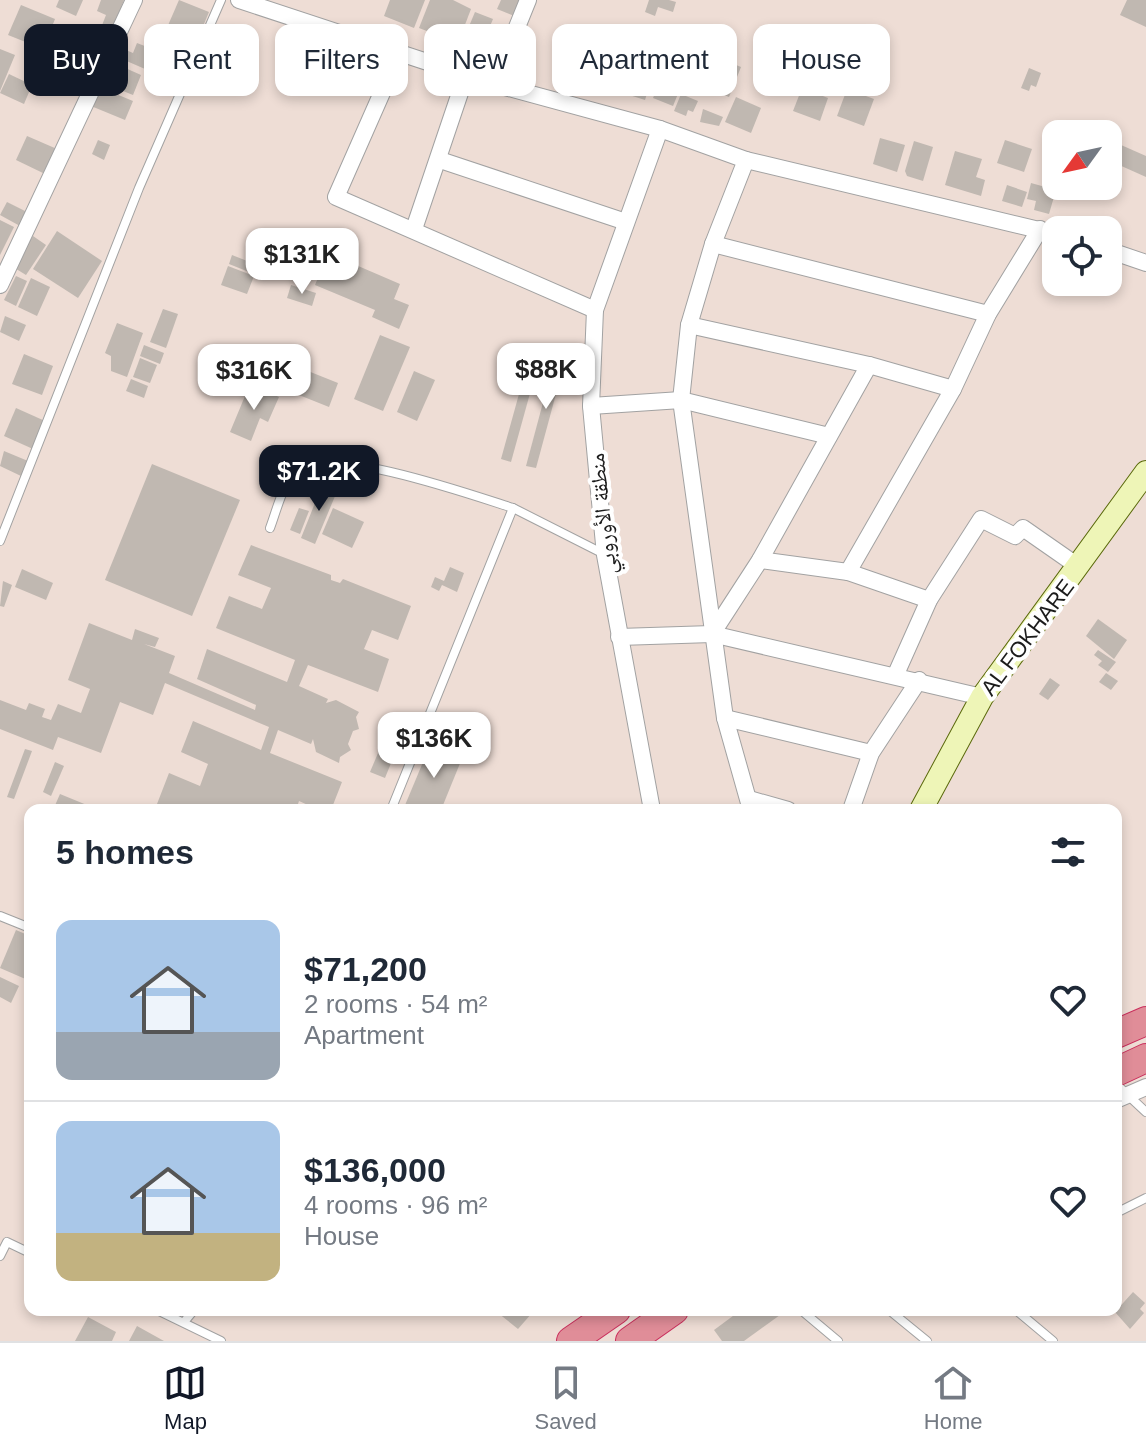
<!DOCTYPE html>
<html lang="en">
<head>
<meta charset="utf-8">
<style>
  :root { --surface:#fff; --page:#f2f2f3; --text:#1f2937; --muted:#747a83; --line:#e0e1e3; --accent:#111827 }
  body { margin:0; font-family:Helvetica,"Noto Naskh Arabic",sans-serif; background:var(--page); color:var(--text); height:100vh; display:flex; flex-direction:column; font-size:30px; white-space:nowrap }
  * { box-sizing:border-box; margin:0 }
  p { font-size:26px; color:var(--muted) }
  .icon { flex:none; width:44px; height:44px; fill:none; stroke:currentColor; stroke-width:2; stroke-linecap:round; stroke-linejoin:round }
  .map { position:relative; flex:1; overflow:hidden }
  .side { position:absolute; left:24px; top:804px; width:1098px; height:512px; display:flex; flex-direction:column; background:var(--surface); border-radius:16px; box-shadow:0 4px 12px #0003 }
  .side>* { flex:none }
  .top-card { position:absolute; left:24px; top:24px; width:1098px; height:72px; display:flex; gap:16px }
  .needle { width:52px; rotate:237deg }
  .controls { position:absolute; left:1042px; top:120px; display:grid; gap:16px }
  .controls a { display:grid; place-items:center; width:80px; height:80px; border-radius:16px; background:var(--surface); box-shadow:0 4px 12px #0003; font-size:40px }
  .price { position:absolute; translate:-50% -68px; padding:0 18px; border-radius:16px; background:#fff; color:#222; font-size:26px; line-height:52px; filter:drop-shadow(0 2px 4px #0008) }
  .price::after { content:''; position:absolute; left:50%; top:48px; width:24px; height:18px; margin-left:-12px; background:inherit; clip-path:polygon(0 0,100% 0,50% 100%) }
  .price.on { background:var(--accent); color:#fff }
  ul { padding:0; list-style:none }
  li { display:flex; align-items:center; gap:24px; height:200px; padding:0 32px }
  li+li { border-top:2px solid var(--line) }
  li span { display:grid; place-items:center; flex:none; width:224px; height:160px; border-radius:16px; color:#555 }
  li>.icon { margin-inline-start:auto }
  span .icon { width:96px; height:96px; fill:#fffc; stroke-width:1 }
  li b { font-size:34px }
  h2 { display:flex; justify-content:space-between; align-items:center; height:96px; padding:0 32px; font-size:34px }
  .chip { padding:0 28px; border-radius:16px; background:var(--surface); box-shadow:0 4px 12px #0003; font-size:28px; line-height:72px }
  .chip.on { background:var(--accent); color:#fff }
  .tab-bar { display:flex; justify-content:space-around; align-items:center; height:112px; border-top:2px solid var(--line); background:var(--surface); font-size:22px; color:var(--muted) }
  .tab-bar a { display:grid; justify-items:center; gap:4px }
  .tab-bar .on { color:var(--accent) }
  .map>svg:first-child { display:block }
  .military { fill:#eeddd5; fill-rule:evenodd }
  .building { fill:#c0b8b1 }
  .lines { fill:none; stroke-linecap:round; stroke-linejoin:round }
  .lane-casing { stroke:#a2a2a2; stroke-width:10 }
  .street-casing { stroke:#a2a2a2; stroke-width:18 }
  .secondary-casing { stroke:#5a690b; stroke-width:24 }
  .highway-casing { stroke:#ca2e5c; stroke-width:30 }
  .lane { stroke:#fff; stroke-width:8 }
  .street { stroke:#fff; stroke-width:16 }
  .secondary { stroke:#eef5b7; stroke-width:22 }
  .highway { stroke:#e08d98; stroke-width:28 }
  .labels { text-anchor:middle; stroke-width:8; stroke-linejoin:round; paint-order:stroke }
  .street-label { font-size:22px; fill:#1b1b1b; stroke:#fff }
</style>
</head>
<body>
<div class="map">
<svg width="1146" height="1341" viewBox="0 0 1146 1341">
  <rect width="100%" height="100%" fill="#ece9e1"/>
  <path class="military" d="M0,0H1146V1341H0ZM1056,134H1108V186H1056ZM1056,230H1108V282H1056ZM30,810H1116V1310H30Z"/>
  <g class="building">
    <polygon points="59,0 83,0 76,16 56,7"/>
    <polygon points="101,0 124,0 109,37 99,33 106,15 97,11"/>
    <polygon points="179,0 209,12 196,43 166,30"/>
    <polygon points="390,0 425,0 414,28 384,16"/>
    <polygon points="430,0 453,0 471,9 458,43 419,28"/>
    <polygon points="501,0 524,0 517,17 497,9"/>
    <polygon points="649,0 669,0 676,2 673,12 658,7 655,16 645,12"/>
    <polygon points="1127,0 1146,0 1146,27 1120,15"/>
    <polygon points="21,5 55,19 43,49 8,35"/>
    <polygon points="475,12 493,19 480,50 462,43"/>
    <polygon points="841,32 861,38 856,53 836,46"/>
    <polygon points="137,43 160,52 152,72 115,56 119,47 133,53"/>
    <polygon points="818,43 836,50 832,62 814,55"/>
    <polygon points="0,49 15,55 0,91"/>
    <polygon points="719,58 741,67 729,97 707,88"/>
    <polygon points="634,60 655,68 645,100 623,93"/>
    <polygon points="114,63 141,75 133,95 118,89 116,94 133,101 125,120 91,106 99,87 104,89"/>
    <polygon points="667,66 686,74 673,106 653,98"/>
    <polygon points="575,68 585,71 580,88 570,85"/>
    <polygon points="1029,68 1041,73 1036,87 1031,85 1029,91 1021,88"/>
    <polygon points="77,71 89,77 84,88 72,82"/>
    <polygon points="9,74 32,85 24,104 0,93"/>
    <polygon points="802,88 828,98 820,121 793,111"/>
    <polygon points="847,89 874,99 864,126 837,116"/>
    <polygon points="681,94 698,101 693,112 688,110 686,116 674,111"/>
    <polygon points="736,97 761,108 751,133 725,122"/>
    <polygon points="703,109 723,117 719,126 700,122"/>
    <polygon points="27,136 57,149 45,174 16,160"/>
    <polygon points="880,138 905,145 897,172 873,164"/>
    <polygon points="98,140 110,145 104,160 92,154"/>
    <polygon points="1005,140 1032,149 1024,172 997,163"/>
    <polygon points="914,141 933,147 923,181 907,176 905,171"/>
    <polygon points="1112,141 1146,156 1146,177 1108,160"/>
    <polygon points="955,151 982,159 976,177 985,180 981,196 945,185"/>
    <polygon points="1031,183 1056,190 1049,214 1034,210 1036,201 1027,199"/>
    <polygon points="1007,185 1027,192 1022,207 1002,201"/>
    <polygon points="7,202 27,212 20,226 0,215"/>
    <polygon points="0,220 14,227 0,255"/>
    <polygon points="57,231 102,261 78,298 33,269"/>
    <polygon points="33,236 46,245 26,275 13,267"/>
    <polygon points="328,253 400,284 394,299 409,305 399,329 372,317 375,310 315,285"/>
    <polygon points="232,255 257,265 254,274 229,264"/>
    <polygon points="228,266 254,276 247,294 221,285"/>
    <polygon points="16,276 27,281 16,306 4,300"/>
    <polygon points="31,278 50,287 37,316 18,307"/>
    <polygon points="291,285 316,293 312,306 287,298"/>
    <polygon points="163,309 178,314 166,348 150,342"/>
    <polygon points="5,316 26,325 19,341 0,332"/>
    <polygon points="117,323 143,333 127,377 111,371 111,356 105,353"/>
    <polygon points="380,335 410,347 383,411 354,399"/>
    <polygon points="144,345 164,353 160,364 140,356"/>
    <polygon points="532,347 542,350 511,462 501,459"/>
    <polygon points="24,354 53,366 42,395 12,384"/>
    <polygon points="556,354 566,357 536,468 526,466"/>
    <polygon points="140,358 157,365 150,383 133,377"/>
    <polygon points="283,361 338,383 329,407 274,385"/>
    <polygon points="414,371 435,380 417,421 397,412"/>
    <polygon points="131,379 148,386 144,398 126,391"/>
    <polygon points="250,384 279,397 268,422 260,418 251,441 230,432"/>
    <polygon points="16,408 45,421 33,449 4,436"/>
    <polygon points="4,451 28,461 21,476 0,466"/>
    <polygon points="152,464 240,500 192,616 105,580"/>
    <polygon points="323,483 338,489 315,544 301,538"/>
    <polygon points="299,508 309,511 300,534 290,530"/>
    <polygon points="333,508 364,522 352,548 322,534"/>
    <polygon points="251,545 331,575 331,580 340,583 343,579 411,606 398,640 372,630 364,649 389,659 378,692 308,665 299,686 328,699 326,703 336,700 359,712 356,717 359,729 353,731 348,744 351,750 340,757 339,763 316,752 313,739 311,744 278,730 270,753 342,782 331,810 319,810 299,801 296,810 172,810 157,804 169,773 200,786 208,764 181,752 193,721 261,750 269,727 165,683 153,715 120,702 101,753 58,737 53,750 0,729 0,700 26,710 29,703 45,709 42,717 51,720 58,704 81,713 90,689 68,680 89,623 132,640 135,629 159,638 155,647 144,644 175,656 169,673 255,710 256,705 197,679 207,649 287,682 295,660 216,628 229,596 262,609 271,588 238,575"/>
    <polygon points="450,567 464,573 457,592 442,585 439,591 431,587 435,577 444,581"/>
    <polygon points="22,569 53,583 46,600 15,587"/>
    <polygon points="3,581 12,585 4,607 0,606"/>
    <polygon points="1098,619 1127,640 1114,659 1086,636"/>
    <polygon points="1098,650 1116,662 1108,672 1098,665 1102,661 1094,655"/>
    <polygon points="1106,673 1118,681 1111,690 1099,682"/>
    <polygon points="1050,678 1060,685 1048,700 1039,694"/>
    <polygon points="390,725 404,731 385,778 370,772"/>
    <polygon points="431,743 463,756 441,810 403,810"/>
    <polygon points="25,749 32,751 14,799 7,797"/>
    <polygon points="55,762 64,766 51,796 43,792"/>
    <polygon points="60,794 99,810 53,810"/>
    <polygon points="16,930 30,936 30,981 0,968"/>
    <polygon points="0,977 19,986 11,1003 0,997"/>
    <polygon points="1133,1292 1145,1303 1140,1309 1144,1313 1130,1329 1115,1312"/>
    <polygon points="500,1310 541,1310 535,1316 532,1313 518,1329 498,1313"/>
    <polygon points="741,1310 776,1310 780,1315 744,1341 722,1341 714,1330"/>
    <polygon points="88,1317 116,1332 112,1341 75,1341"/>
    <polygon points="137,1326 164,1341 129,1341"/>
  </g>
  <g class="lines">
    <defs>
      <g id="lane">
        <path d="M270,528C277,510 283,480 300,468C332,446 475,496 513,508"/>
        <polyline points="0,541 139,188 221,0"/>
        <polyline points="391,810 513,508 604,554"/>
        <polyline points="0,916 30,928"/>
        <polyline points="1116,1084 1146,1112"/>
        <polyline points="1116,1213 1146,1198"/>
        <polyline points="0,1256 7,1242 30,1253"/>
        <polyline points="157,1310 221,1341"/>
        <polyline points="801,1310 838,1341"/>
        <polyline points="889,1310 927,1341"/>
        <polyline points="1016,1310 1053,1341"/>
        <polyline points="184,1322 194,1310"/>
      </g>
      <g id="street">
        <polyline points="239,0 494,84 660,129 746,160 1056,234"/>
        <polyline points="399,54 336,197 595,310"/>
        <polyline points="494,84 528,0"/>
        <polyline points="440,160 626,222"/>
        <polyline points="746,160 713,244 689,325 681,400 725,718 751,810"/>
        <polyline points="414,229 466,75"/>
        <polyline points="713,244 988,314"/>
        <polyline points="1108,250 1146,263"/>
        <polyline points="0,285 134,0"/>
        <polyline points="689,325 869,365 953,389"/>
        <polyline points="591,406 681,400 829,436"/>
        <polyline points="760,560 848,572"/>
        <polyline points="929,600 848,572 953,389 988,314 1040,229"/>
        <polyline points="712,634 982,697"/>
        <polyline points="619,637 712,634 760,560 869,365"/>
        <polyline points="896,674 929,600 981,519 1015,536 1023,528 1079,567"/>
        <polyline points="725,718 871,753"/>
        <polyline points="749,799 788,810"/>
        <polyline points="652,810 605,555 591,406 595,310 660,129"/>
        <polyline points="851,810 871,753 919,680"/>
        <polyline points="1116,1100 1146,1087"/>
      </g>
      <polyline id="secondary" points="921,810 982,697 1146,472"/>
      <g id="highway">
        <polyline points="1116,1034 1146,1021"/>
        <polyline points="1116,1072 1146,1058"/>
        <polyline points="571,1341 616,1310"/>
        <polyline points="630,1341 674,1310"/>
      </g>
    </defs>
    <use href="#lane" class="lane-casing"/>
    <use href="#street" class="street-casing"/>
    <use href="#secondary" class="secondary-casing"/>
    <use href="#highway" class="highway-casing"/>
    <use href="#lane" class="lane"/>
    <use href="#street" class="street"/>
    <use href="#secondary" class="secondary"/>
    <use href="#highway" class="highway"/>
  </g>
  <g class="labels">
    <g class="street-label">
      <text transform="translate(602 514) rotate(-96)" y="8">منطقة الأوروبي</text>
      <text transform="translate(1027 637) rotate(-53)" y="8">AL FOKHARE</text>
    </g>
  </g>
</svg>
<div class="controls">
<a><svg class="needle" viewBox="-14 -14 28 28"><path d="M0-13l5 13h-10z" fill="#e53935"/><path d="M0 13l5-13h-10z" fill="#747a83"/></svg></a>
<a><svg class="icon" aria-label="locate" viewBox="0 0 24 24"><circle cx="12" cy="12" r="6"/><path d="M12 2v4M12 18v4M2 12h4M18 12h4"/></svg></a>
</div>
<b class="price" style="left:302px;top:296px">$131K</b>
<b class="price" style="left:546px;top:411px">$88K</b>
<b class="price" style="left:254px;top:412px">$316K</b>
<b class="price on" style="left:319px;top:513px">$71.2K</b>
<b class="price" style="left:434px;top:780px">$136K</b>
<div class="top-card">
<a class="chip on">Buy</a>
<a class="chip">Rent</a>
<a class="chip">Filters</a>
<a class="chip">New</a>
<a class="chip">Apartment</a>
<a class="chip">House</a>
</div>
<section class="side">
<h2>5 homes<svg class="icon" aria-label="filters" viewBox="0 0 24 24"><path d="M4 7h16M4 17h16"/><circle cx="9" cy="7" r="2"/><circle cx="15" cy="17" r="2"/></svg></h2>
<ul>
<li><span style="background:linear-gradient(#a9c7e8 70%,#9aa5b1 0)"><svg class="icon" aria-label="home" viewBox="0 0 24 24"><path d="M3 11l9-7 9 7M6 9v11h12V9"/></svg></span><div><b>$71,200</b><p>2 rooms · 54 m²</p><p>Apartment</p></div><svg class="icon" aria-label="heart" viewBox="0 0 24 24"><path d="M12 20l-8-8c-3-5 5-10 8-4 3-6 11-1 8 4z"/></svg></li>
<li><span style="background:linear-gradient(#a9c7e8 70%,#c2b280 0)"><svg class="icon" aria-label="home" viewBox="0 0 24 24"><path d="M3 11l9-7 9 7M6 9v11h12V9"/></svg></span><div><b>$136,000</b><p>4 rooms · 96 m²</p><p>House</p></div><svg class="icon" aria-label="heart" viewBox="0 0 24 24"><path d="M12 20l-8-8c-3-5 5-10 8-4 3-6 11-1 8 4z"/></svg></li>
</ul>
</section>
</div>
<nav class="tab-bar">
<a class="on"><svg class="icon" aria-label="map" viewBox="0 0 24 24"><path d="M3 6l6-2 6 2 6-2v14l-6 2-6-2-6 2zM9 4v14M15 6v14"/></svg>Map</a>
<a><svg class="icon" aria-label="saved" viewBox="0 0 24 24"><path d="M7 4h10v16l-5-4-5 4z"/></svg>Saved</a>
<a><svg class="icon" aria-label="home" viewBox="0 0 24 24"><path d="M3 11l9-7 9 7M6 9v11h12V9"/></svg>Home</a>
</nav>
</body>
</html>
